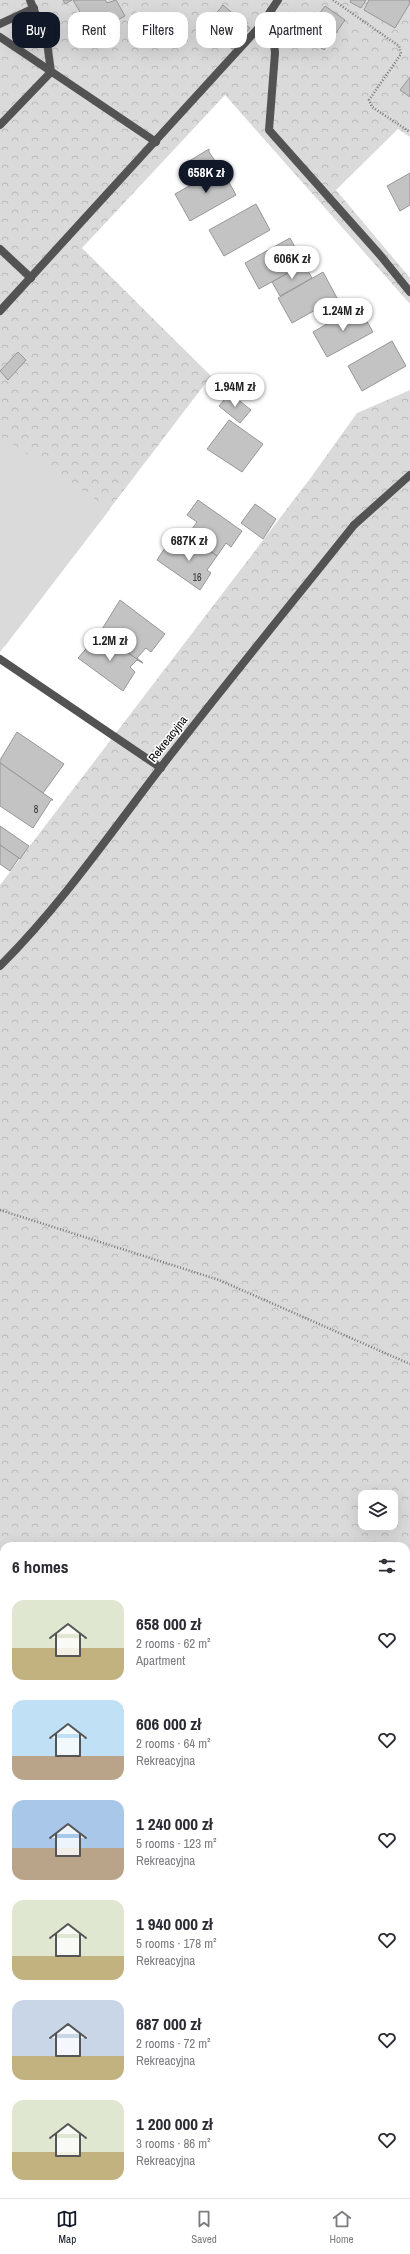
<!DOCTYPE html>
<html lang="en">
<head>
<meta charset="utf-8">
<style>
  :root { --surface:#fff; --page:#f7f7f7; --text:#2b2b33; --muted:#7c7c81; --line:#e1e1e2; --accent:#111827 }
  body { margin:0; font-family:"Archivo Narrow",sans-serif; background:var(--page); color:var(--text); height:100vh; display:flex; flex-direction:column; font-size:15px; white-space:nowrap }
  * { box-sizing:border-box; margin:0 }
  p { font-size:13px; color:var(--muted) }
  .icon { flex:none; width:22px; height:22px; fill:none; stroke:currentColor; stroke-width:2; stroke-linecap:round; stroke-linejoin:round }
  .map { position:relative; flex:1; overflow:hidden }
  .panel { position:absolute; left:0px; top:1542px; width:410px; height:656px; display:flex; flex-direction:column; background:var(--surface); border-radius:12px 12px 0 0; box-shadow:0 4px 16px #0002 }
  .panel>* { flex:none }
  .top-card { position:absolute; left:12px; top:12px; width:386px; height:36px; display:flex; gap:8px }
  .tools { position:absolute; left:358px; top:1490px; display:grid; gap:8px }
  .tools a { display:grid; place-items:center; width:40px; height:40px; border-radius:8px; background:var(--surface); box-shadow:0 4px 16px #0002; font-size:20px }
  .price { position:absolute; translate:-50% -34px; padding:0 9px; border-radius:14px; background:#fff; color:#222; font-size:13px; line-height:26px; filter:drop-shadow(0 1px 2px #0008) }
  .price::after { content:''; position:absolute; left:50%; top:24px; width:12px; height:9px; margin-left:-6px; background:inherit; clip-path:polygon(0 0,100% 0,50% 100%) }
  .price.current { background:var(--accent); color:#fff }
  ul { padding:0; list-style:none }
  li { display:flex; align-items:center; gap:12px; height:100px; padding:0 12px }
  li span { display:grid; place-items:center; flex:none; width:112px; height:80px; border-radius:12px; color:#555 }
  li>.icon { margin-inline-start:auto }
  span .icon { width:48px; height:48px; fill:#fffc; stroke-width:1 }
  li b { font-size:17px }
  h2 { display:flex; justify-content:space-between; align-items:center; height:48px; padding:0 12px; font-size:17px }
  .chip { padding:0 14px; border-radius:12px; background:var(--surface); box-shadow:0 4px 16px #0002; font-size:14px; line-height:36px }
  .chip.current { background:var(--accent); color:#fff }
  .tabs { display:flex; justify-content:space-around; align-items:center; height:56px; border-top:1px solid var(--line); background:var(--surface); font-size:11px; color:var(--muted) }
  .tabs a { display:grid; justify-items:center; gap:2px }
  .tabs .current { color:var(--accent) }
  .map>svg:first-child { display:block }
  .forest { fill:url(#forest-crowns); fill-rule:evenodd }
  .garden { fill:#dadada }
  .building { fill:#c3c3c3; stroke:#979797 }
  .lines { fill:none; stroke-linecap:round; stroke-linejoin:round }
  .path { stroke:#757575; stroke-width:2.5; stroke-dasharray:1 2; stroke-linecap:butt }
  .service { stroke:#535353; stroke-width:8 }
  .minor { stroke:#535353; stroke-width:8 }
  .labels { text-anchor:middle; stroke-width:3; stroke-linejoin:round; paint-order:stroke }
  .number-label { font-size:10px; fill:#313131 }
  .street-label { font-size:12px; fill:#000; stroke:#fff }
</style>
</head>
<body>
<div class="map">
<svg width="410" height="2198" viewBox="0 0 410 2198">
  <defs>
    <pattern id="forest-crowns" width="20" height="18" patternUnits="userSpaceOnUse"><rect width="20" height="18" fill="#dadada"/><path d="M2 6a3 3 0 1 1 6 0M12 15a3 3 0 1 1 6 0" fill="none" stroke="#b9b9b9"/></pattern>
  </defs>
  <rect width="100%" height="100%" fill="#fff"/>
  <g class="forest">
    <polygon points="0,0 410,0 410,137 398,129 336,190 410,278 410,304 225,95 82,248 211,376 5,646 0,643"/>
    <path d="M410,390V2198H0V885L312,476L357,413ZM365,1497H391V1523H365ZM4,1546H406V2194H4Z"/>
  </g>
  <polygon class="garden" points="0,436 110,509 0,652"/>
  <g class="building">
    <polygon points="63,0 72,0 65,4"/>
    <polygon points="73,0 105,0 107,3 116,0 125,16 100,29 91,13 83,17"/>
    <polygon points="351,0 366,0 361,8 350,2"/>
    <polygon points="369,0 409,0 410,3 395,28 364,10"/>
    <polygon points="223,5 250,28 232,49 205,27"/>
    <polygon points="325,6 345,20 324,50 303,36"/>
    <polygon points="410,77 410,97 400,90"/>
    <polygon points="209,149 209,152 218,165 189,181 181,166"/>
    <polygon points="221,168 236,195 190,221 175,194"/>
    <polygon points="410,173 410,205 400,211 387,186"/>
    <polygon points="256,204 270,230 224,256 209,230"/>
    <polygon points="290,238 304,264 259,289 245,263"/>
    <polygon points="304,264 312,278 280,296 272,282"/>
    <polygon points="323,272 337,298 292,323 278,298"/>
    <polygon points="358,306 373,332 327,357 313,332"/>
    <polygon points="392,341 406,366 362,391 348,366"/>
    <polygon points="18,352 26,360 8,380 0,371"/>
    <polygon points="230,393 251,410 240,423 219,406"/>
    <polygon points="229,420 263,444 242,472 207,449"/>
    <polygon points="198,500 242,531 231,547 226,543 217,556 187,536 197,522 187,515"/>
    <polygon points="255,504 276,519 263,539 241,523"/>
    <polygon points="187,536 217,556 207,570 211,573 200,590 157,560 167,545 176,552"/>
    <polygon points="120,600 165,634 151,652 146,648 137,658 143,663 99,634"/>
    <polygon points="99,634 143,663 137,660 130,667 135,672 123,691 78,658"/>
    <polygon points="17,732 64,764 43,793 0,763 0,760"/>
    <polygon points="0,763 53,800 51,800 33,828 0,806"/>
    <polygon points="0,826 29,846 20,859 0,845"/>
    <polygon points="0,845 19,858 10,871 0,864"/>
  </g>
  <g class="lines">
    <g class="path">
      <polyline points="333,0 399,46 401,54 369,100 372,107 410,132"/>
      <polyline points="0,1210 219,1280 410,1364"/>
      <polyline points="406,1857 410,1856"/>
      <polyline points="0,2024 4,2021"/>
    </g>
    <g class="service">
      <polyline points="271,11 275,53 269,130 380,255 410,292"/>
      <polyline points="0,24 34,8"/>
      <polyline points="0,37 156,142"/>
      <polyline points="0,125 51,72 47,42 30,0"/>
      <polyline points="0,249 31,278"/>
      <polyline points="0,311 262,24 278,0"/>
      <polyline points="354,525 410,475"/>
      <polyline points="0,659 161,768"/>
    </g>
    <path class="minor" d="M0,966C62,904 112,831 165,762C227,682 291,604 354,525"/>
  </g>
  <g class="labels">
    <g class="number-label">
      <text x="197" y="581">16</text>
      <text x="36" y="813">8</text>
    </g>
    <g class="street-label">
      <text transform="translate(168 739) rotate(-52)" y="4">Rekreacyjna</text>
    </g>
  </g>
</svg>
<div class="tools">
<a><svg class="icon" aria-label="layers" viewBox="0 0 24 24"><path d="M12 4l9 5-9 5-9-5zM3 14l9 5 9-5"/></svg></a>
</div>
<b class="price current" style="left:206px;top:194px">658K zł</b>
<b class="price" style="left:292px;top:280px">606K zł</b>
<b class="price" style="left:343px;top:332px">1.24M zł</b>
<b class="price" style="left:235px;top:408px">1.94M zł</b>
<b class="price" style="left:189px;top:562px">687K zł</b>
<b class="price" style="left:110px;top:662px">1.2M zł</b>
<div class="top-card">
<a class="chip current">Buy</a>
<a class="chip">Rent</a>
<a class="chip">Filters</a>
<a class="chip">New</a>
<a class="chip">Apartment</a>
</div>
<section class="panel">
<h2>6 homes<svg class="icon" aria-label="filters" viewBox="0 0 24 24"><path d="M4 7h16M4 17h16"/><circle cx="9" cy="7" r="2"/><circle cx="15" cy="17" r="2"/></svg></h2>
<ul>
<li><span style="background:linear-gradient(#dfe7d0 60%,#c2b280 0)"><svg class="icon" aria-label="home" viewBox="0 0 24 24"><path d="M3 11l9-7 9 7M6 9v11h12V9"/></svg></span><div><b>658 000 zł</b><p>2 rooms · 62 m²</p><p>Apartment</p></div><svg class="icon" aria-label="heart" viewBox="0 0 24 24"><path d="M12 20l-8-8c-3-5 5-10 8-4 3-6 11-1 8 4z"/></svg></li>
<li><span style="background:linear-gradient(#bfe0f5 70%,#b9a48a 0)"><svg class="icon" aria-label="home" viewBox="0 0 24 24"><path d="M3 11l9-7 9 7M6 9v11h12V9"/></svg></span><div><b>606 000 zł</b><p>2 rooms · 64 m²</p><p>Rekreacyjna</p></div><svg class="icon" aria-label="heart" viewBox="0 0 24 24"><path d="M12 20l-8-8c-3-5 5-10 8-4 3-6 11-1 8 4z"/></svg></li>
<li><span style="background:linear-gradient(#a9c7e8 60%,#b9a48a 0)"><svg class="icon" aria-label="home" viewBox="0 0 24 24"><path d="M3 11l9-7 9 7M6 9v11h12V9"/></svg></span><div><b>1 240 000 zł</b><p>5 rooms · 123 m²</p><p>Rekreacyjna</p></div><svg class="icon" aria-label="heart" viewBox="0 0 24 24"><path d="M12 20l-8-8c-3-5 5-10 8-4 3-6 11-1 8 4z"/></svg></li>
<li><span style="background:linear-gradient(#dfe7d0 70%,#c2b280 0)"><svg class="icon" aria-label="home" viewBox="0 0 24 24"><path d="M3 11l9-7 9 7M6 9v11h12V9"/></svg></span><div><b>1 940 000 zł</b><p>5 rooms · 178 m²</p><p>Rekreacyjna</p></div><svg class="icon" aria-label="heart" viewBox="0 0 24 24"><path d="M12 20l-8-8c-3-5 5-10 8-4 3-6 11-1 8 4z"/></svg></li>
<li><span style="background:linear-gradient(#c9d6e8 70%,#c2b280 0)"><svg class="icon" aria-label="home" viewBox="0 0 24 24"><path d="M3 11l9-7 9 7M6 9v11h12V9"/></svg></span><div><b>687 000 zł</b><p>2 rooms · 72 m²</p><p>Rekreacyjna</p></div><svg class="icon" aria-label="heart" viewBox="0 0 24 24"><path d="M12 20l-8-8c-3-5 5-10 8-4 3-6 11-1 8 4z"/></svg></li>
<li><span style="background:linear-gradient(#dfe7d0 65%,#c2b280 0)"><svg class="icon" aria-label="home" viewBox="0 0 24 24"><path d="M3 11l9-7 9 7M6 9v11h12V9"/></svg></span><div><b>1 200 000 zł</b><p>3 rooms · 86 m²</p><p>Rekreacyjna</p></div><svg class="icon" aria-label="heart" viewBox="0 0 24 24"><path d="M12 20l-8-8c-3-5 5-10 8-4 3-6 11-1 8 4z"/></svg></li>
</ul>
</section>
</div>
<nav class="tabs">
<a class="current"><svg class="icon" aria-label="map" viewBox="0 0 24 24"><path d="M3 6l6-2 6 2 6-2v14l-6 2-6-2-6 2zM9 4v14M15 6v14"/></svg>Map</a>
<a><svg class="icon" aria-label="saved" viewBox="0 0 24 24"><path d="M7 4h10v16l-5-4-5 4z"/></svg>Saved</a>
<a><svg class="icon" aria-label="home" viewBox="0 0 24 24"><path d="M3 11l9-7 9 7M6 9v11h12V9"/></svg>Home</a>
</nav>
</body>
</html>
